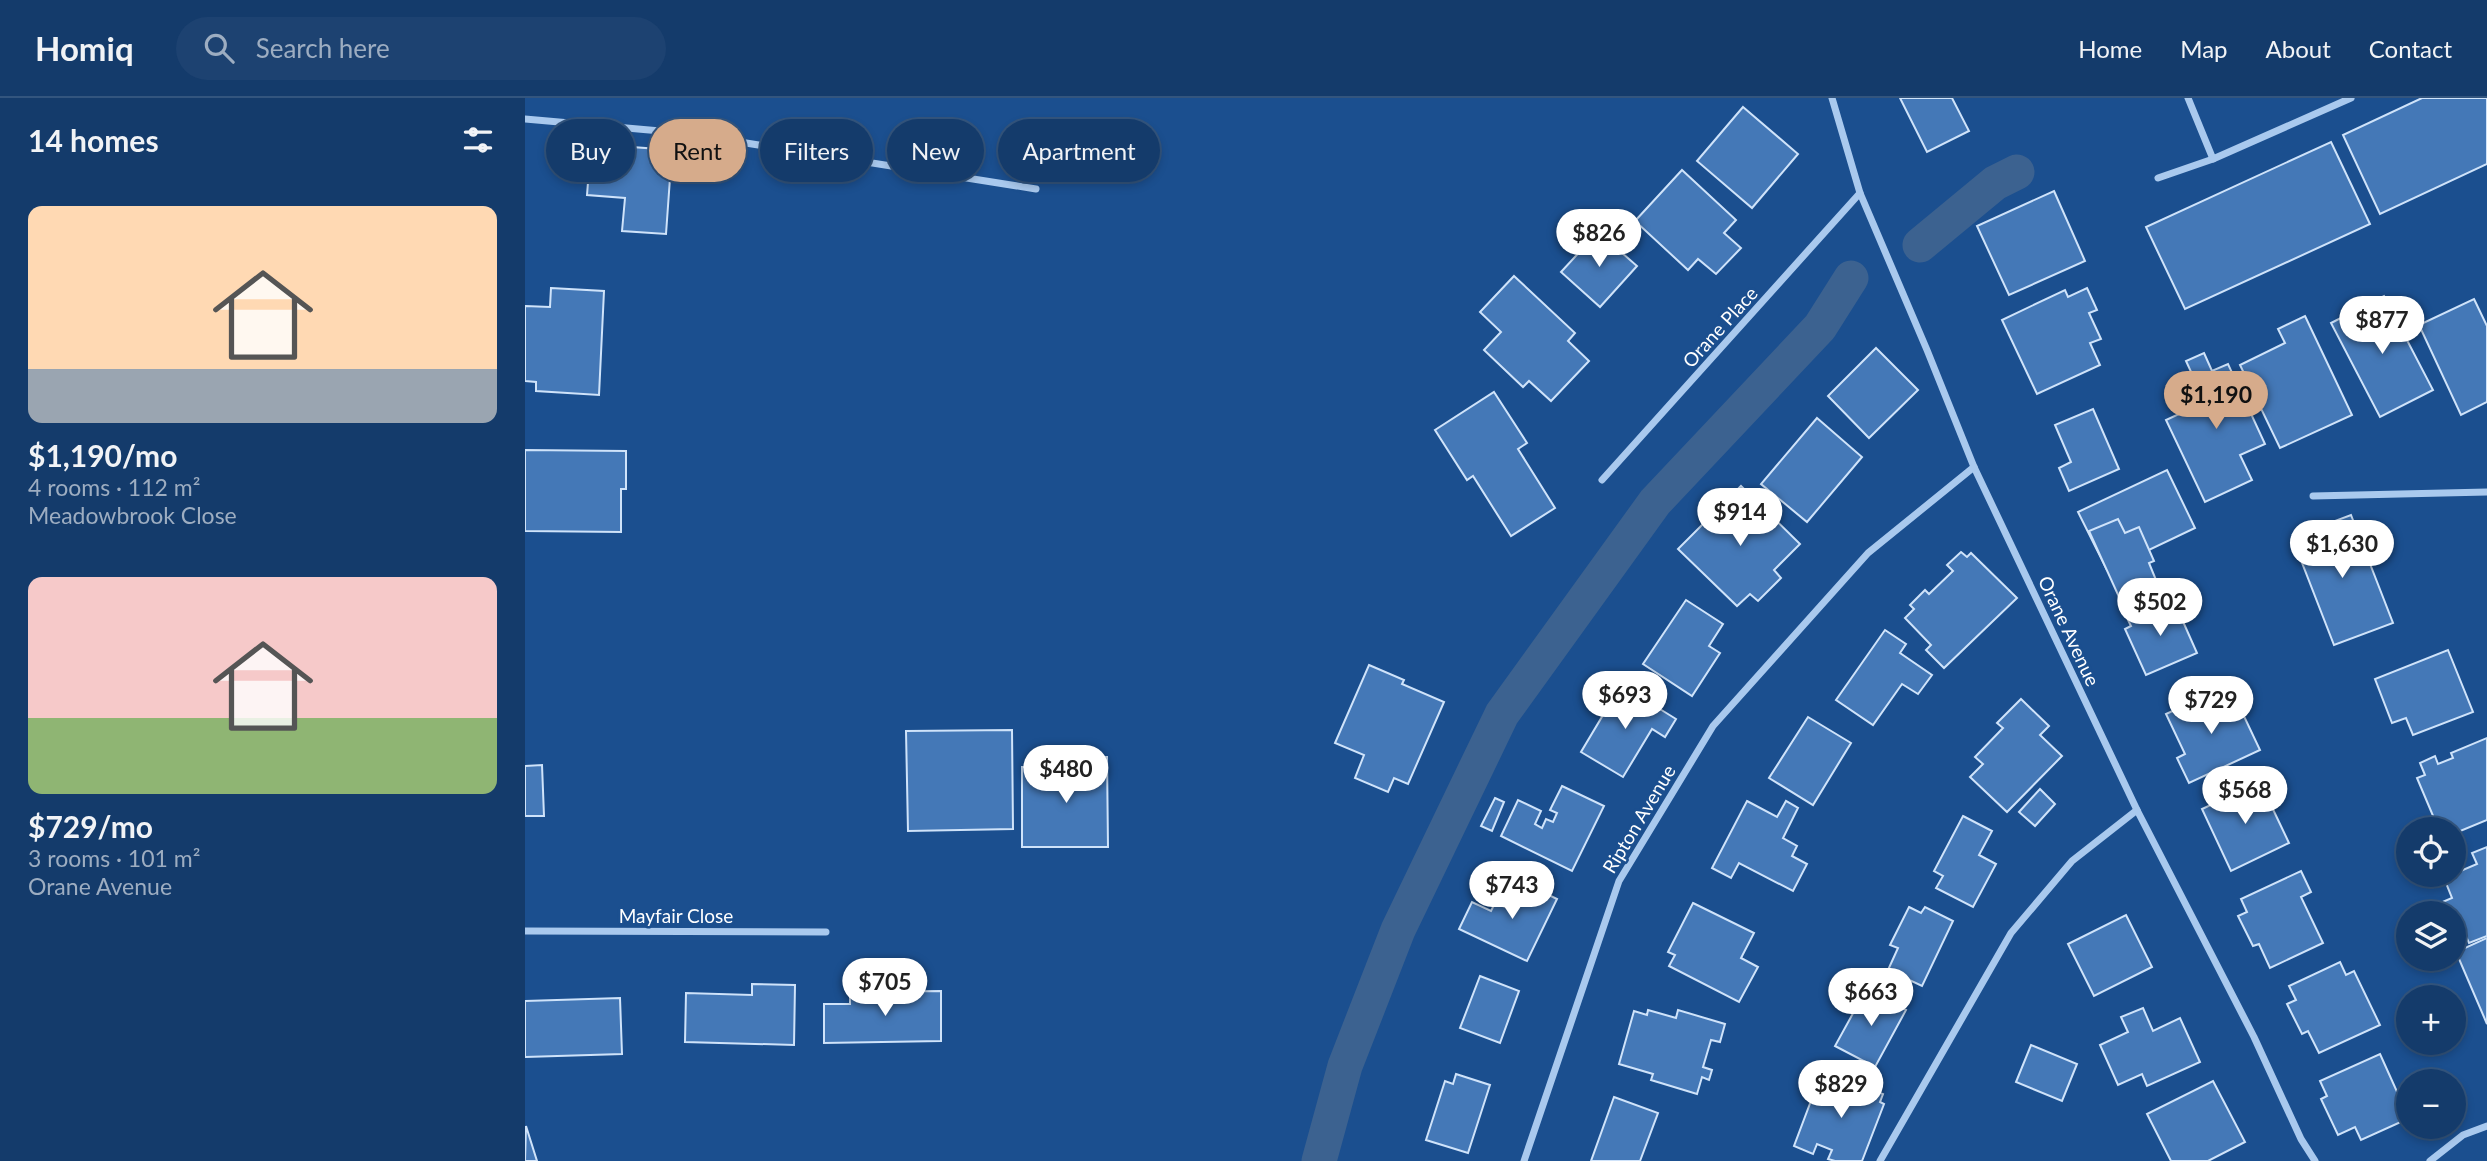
<!DOCTYPE html>
<html lang="en">
<head>
<meta charset="utf-8">
<style>
  :root { --surface:#143b6b; --page:#1d4271; --text:#f1f3f6; --muted:#9dadc1; --line:#33557e; --accent:#d6ab8b }
  body { margin:0; font-family:Lato,sans-serif; background:var(--page); color:var(--text); height:100vh; display:flex; flex-direction:column; font-size:26px; white-space:nowrap }
  * { box-sizing:border-box; margin:0 }
  p { font-size:23px; color:var(--muted) }
  .icon { flex:none; width:38px; height:38px; fill:none; stroke:currentColor; stroke-width:2; stroke-linecap:round; stroke-linejoin:round }
  .map { position:relative; flex:1; overflow:hidden }
  .details { display:flex; flex-direction:column; background:var(--surface); width:525px }
  .details>* { flex:none }
  .hud { position:absolute; left:21px; top:21px; width:665px; height:63px; display:flex; gap:14px }
  .controls { position:absolute; left:1871px; top:719px; display:grid; gap:14px }
  .controls a { display:grid; place-items:center; width:70px; height:70px; border-radius:50%; background:var(--surface); box-shadow:0 4px 10px #0003,0 0 0 2px var(--line); font-size:35px }
  .price { position:absolute; translate:-50% -60px; padding:0 16px; border-radius:24px; background:#fff; color:#222; font-size:23px; line-height:46px; filter:drop-shadow(0 2px 4px #0008) }
  .price::after { content:''; position:absolute; left:50%; top:42px; width:21px; height:16px; margin-left:-10px; background:inherit; clip-path:polygon(0 0,100% 0,50% 100%) }
  .price.selected { background:var(--accent); color:#111 }
  ul { padding:0; list-style:none }
  li { display:grid; align-content:center; gap:14px; height:371px; padding:0 28px }
  li span { display:grid; place-items:center; height:217px; border-radius:14px; color:#555 }
  li>.icon { margin-inline-start:auto }
  span .icon { width:126px; height:126px; fill:#fffc; stroke-width:1 }
  li b { font-size:30px }
  h2 { display:flex; justify-content:space-between; align-items:center; height:84px; padding:0 28px; font-size:30px }
  .chip { padding:0 24px; border-radius:32px; background:var(--surface); box-shadow:0 4px 10px #0003,0 0 0 2px var(--line); font-size:24px; line-height:63px }
  .chip.selected { background:var(--accent); color:#111 }
  header { display:flex; align-items:center; gap:42px; box-sizing:border-box; height:98px; padding:0 35px; background:var(--surface); border-bottom:2px solid var(--line) }
  header strong { font-size:33px }
  nav { display:flex; gap:38px; margin-inline-start:auto; font-size:24px }
  .search { width:490px; height:63px; background:var(--page); display:flex; align-items:center; gap:18px; box-sizing:border-box; padding:0 24px; border-radius:38px; color:var(--muted); font-size:26px }
  main { display:flex; flex:1; min-height:0 }
  .map>svg:first-child { display:block }
  .lines { fill:none; stroke-linecap:round; stroke-linejoin:round }
  .canal { stroke:#3c6290; stroke-width:35 }
  .building { fill:#4478b7; stroke:#cfe3fa; stroke-width:2 }
  .street { stroke:#a9c9ee; stroke-width:7 }
  .labels { text-anchor:middle; stroke-width:5; stroke-linejoin:round; paint-order:stroke }
  .street-label { font-size:19px; fill:#fff; stroke:#1b4f8f }
</style>
</head>
<body>
<header>
<strong>Homiq</strong>
<div class="search"><svg class="icon" aria-label="search" viewBox="0 0 24 24"><circle cx="10" cy="10" r="6"/><path d="M15 15l6 6"/></svg>Search here</div>
<nav><a>Home</a><a>Map</a><a>About</a><a>Contact</a></nav>
</header>
<main>
<section class="details">
<h2>14 homes<svg class="icon" aria-label="filters" viewBox="0 0 24 24"><path d="M4 7h16M4 17h16"/><circle cx="9" cy="7" r="2"/><circle cx="15" cy="17" r="2"/></svg></h2>
<ul>
<li><span style="background:linear-gradient(#ffd9b3 75%,#9aa5b1 0)"><svg class="icon" aria-label="home" viewBox="0 0 24 24"><path d="M3 11l9-7 9 7M6 9v11h12V9"/></svg></span><div><b>$1,190/mo</b><p>4 rooms · 112 m²</p><p>Meadowbrook Close</p></div></li>
<li><span style="background:linear-gradient(#f6c9c9 65%,#8fb573 0)"><svg class="icon" aria-label="home" viewBox="0 0 24 24"><path d="M3 11l9-7 9 7M6 9v11h12V9"/></svg></span><div><b>$729/mo</b><p>3 rooms · 101 m²</p><p>Orane Avenue</p></div></li>
</ul>
</section>
<div class="map">
<svg width="1962" height="1063" viewBox="0 0 1962 1063">
  <rect width="100%" height="100%" fill="#1b4f8f"/>
  <g class="lines">
    <g class="canal">
      <polyline points="1395,147 1470,85 1492,74"/>
      <polyline points="794,1063 820,968 873,832 977,616 1130,404 1295,229 1326,180"/>
    </g>
  </g>
  <g class="building">
    <polygon points="1375,0 1427,0 1444,33 1402,54"/>
    <polygon points="1897,0 1962,0 1962,66 1855,116 1818,37"/>
    <polygon points="1218,9 1273,56 1227,110 1172,63"/>
    <polygon points="1806,44 1845,126 1660,211 1621,129"/>
    <polygon points="66,46 147,52 141,136 97,133 100,100 62,97"/>
    <polygon points="1157,72 1211,122 1199,135 1216,150 1191,176 1173,161 1163,172 1110,123"/>
    <polygon points="1529,93 1560,163 1484,197 1452,128"/>
    <polygon points="1073,134 1112,168 1075,209 1036,174"/>
    <polygon points="989,178 1050,235 1043,243 1064,263 1026,303 1004,283 998,289 959,252 976,234 955,214"/>
    <polygon points="26,190 79,193 74,297 11,293 11,284 0,283 0,208 25,209"/>
    <polygon points="1562,190 1572,212 1564,215 1576,241 1565,245 1575,267 1512,296 1477,222 1540,192 1543,199"/>
    <polygon points="1859,198 1908,292 1855,319 1806,225"/>
    <polygon points="1949,201 1962,228 1962,304 1936,317 1894,227"/>
    <polygon points="1780,218 1827,317 1755,350 1715,267 1760,245 1753,231"/>
    <polygon points="1351,250 1393,292 1344,340 1303,298"/>
    <polygon points="1679,255 1687,273 1703,266 1740,346 1715,357 1727,382 1680,404 1641,322 1680,304 1661,263"/>
    <polygon points="969,294 1002,345 993,351 1030,410 986,438 948,378 942,382 910,332"/>
    <polygon points="1568,311 1594,371 1544,393 1534,370 1546,364 1530,327"/>
    <polygon points="1292,320 1337,359 1282,424 1236,386"/>
    <polygon points="0,352 101,353 101,391 96,391 96,434 0,433"/>
    <polygon points="1642,372 1670,430 1582,472 1553,414"/>
    <polygon points="1216,388 1275,446 1249,472 1256,480 1233,503 1225,496 1212,508 1153,451"/>
    <polygon points="1826,417 1868,525 1809,547 1767,439"/>
    <polygon points="1593,421 1600,435 1614,429 1629,463 1624,465 1631,482 1594,499 1564,433"/>
    <polygon points="1436,454 1442,459 1446,455 1492,500 1419,570 1401,552 1406,547 1380,520 1389,511 1385,507 1400,492 1404,496 1428,473 1422,467"/>
    <polygon points="1648,501 1672,555 1621,577 1600,531 1606,528 1603,522"/>
    <polygon points="1161,502 1198,526 1184,548 1195,555 1167,598 1118,566"/>
    <polygon points="1360,532 1381,546 1375,555 1407,577 1393,596 1377,586 1348,627 1311,602"/>
    <polygon points="1923,552 1948,614 1888,637 1881,620 1867,625 1850,581"/>
    <polygon points="844,567 879,582 877,586 919,604 883,686 869,680 863,694 830,680 839,657 810,645"/>
    <polygon points="1096,587 1151,621 1140,639 1127,631 1098,679 1056,654"/>
    <polygon points="1695,591 1708,617 1717,614 1735,652 1664,685 1652,660 1660,656 1641,616"/>
    <polygon points="1496,601 1524,628 1515,637 1537,658 1482,714 1445,679 1458,666 1450,659 1478,630 1472,625"/>
    <polygon points="1283,619 1326,645 1288,707 1244,680"/>
    <polygon points="487,632 488,731 383,733 381,633"/>
    <polygon points="1962,640 1962,722 1928,736 1928,732 1914,732 1892,680 1900,677 1895,665 1910,658 1913,666 1928,660 1926,655"/>
    <polygon points="555,659 582,659 583,749 497,749 497,669 555,668"/>
    <polygon points="17,667 19,718 0,718 0,668"/>
    <polygon points="1735,684 1764,745 1706,773 1677,711"/>
    <polygon points="1037,688 1079,708 1047,773 976,738 993,702 1016,713 1010,726 1017,730 1021,721 1028,724 1032,715 1025,712"/>
    <polygon points="1515,691 1530,706 1510,728 1494,714"/>
    <polygon points="970,700 979,704 967,733 956,728"/>
    <polygon points="1222,703 1252,719 1261,703 1273,710 1258,740 1272,748 1267,758 1282,766 1268,793 1214,765 1206,780 1187,770"/>
    <polygon points="1438,718 1467,733 1454,757 1471,766 1448,809 1411,790 1418,778 1409,773"/>
    <polygon points="1962,749 1962,838 1944,845 1940,836 1928,841 1928,816 1911,816 1908,808 1927,800 1919,780 1952,766 1947,755"/>
    <polygon points="1776,773 1786,794 1776,799 1798,845 1745,870 1734,846 1728,848 1713,818 1722,814 1716,801"/>
    <polygon points="993,782 1032,801 1002,863 934,831 947,804 966,813 970,805 980,809"/>
    <polygon points="1168,805 1229,835 1216,860 1233,869 1214,904 1144,868 1150,857 1143,854"/>
    <polygon points="1384,809 1396,815 1400,809 1428,823 1397,888 1363,872 1373,850 1365,847"/>
    <polygon points="1601,817 1627,869 1569,898 1543,846"/>
    <polygon points="1962,840 1962,926 1931,854"/>
    <polygon points="1815,864 1821,877 1829,873 1855,927 1794,955 1783,933 1777,936 1762,906 1771,902 1764,888"/>
    <polygon points="955,878 994,893 975,945 935,930"/>
    <polygon points="227,886 270,887 269,947 160,944 161,895 227,897"/>
    <polygon points="1342,890 1381,912 1350,969 1310,948"/>
    <polygon points="416,893 416,943 299,945 299,906 325,906 325,894"/>
    <polygon points="95,900 97,956 0,959 0,903"/>
    <polygon points="1618,910 1628,933 1655,920 1675,964 1622,988 1617,976 1593,987 1575,947 1603,934 1596,919"/>
    <polygon points="1123,912 1151,920 1153,912 1200,926 1195,944 1186,942 1178,969 1187,972 1184,982 1177,979 1172,996 1126,982 1128,976 1094,966 1109,913 1122,917"/>
    <polygon points="1506,947 1552,966 1537,1003 1491,984"/>
    <polygon points="1855,956 1873,996 1883,992 1883,1009 1873,1013 1878,1023 1836,1042 1830,1029 1813,1037 1796,1001 1802,998 1795,983"/>
    <polygon points="931,976 965,987 943,1055 901,1042 920,983 928,986"/>
    <polygon points="1295,979 1321,989 1323,983 1358,996 1355,1004 1359,1006 1337,1063 1310,1063 1303,1061 1307,1052 1292,1046 1288,1056 1269,1048"/>
    <polygon points="1688,983 1720,1044 1683,1063 1646,1063 1622,1016"/>
    <polygon points="1089,999 1133,1015 1115,1063 1066,1063"/>
    <polygon points="1,1028 12,1063 0,1063"/>
  </g>
  <g class="lines">
    <g class="street">
      <polyline points="1307,0 1335,95 1402,252 1449,369 1612,712 1729,939 1776,1041 1790,1063"/>
      <polyline points="1663,0 1688,61"/>
      <polyline points="0,21 158,35 511,91"/>
      <polyline points="1633,80 1688,61 1826,0"/>
      <polyline points="1077,382 1335,95"/>
      <polyline points="1788,398 1962,394"/>
      <polyline points="0,833 301,834"/>
      <polyline points="999,1063 1094,783 1188,628 1343,455 1449,369"/>
      <polyline points="1355,1063 1486,835 1547,763 1612,712"/>
      <polyline points="1905,1063 1938,1037 1962,1028"/>
    </g>
  </g>
  <g class="labels">
    <g class="street-label">
      <text transform="translate(1195 229) rotate(-48)" y="7">Orane Place</text>
      <text transform="translate(1544 533) rotate(65)" y="7">Orane Avenue</text>
      <text transform="translate(1114 721) rotate(-59)" y="7">Ripton Avenue</text>
      <text x="151" y="825">Mayfair Close</text>
    </g>
  </g>
</svg>
<div class="controls">
<a><svg class="icon" aria-label="locate" viewBox="0 0 24 24"><circle cx="12" cy="12" r="6"/><path d="M12 2v4M12 18v4M2 12h4M18 12h4"/></svg></a>
<a><svg class="icon" aria-label="layers" viewBox="0 0 24 24"><path d="M12 4l9 5-9 5-9-5zM3 14l9 5 9-5"/></svg></a>
<a>+</a>
<a>−</a>
</div>
<b class="price" style="left:1074px;top:171px">$826</b>
<b class="price" style="left:1857px;top:258px">$877</b>
<b class="price selected" style="left:1691px;top:333px">$1,190</b>
<b class="price" style="left:1215px;top:450px">$914</b>
<b class="price" style="left:1817px;top:482px">$1,630</b>
<b class="price" style="left:1635px;top:540px">$502</b>
<b class="price" style="left:1100px;top:633px">$693</b>
<b class="price" style="left:1686px;top:638px">$729</b>
<b class="price" style="left:541px;top:707px">$480</b>
<b class="price" style="left:1720px;top:728px">$568</b>
<b class="price" style="left:987px;top:823px">$743</b>
<b class="price" style="left:360px;top:920px">$705</b>
<b class="price" style="left:1346px;top:930px">$663</b>
<b class="price" style="left:1316px;top:1022px">$829</b>
<div class="hud">
<a class="chip">Buy</a>
<a class="chip selected">Rent</a>
<a class="chip">Filters</a>
<a class="chip">New</a>
<a class="chip">Apartment</a>
</div>
</div>
</main>
</body>
</html>
